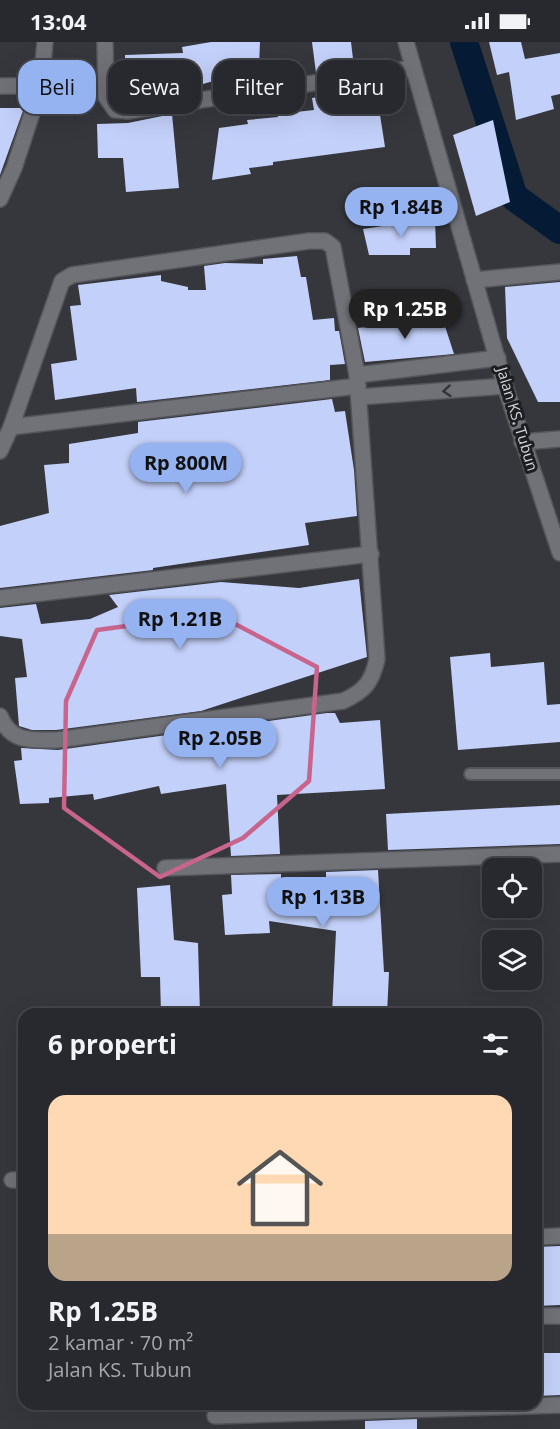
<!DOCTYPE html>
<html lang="id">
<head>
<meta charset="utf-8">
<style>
  :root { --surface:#28292e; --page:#303136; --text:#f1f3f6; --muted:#a5a6aa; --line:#44454a; --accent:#95b2f1 }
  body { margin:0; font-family:"Open Sans",sans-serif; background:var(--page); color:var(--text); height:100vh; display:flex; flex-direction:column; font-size:22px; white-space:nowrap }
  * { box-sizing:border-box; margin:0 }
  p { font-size:20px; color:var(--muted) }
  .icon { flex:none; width:33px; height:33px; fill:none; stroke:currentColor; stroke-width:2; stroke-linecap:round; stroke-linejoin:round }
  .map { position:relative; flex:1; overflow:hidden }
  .details { position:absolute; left:18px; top:966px; width:524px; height:402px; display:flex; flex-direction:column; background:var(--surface); border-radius:18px; box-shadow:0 6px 24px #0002,0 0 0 2px var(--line) }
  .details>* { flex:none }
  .hud { position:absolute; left:18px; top:18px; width:525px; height:54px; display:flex; gap:12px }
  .tools { position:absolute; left:482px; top:816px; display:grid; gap:12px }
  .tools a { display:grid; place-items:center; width:60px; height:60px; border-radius:12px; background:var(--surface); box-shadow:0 6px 24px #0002,0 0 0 2px var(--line); font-size:30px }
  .price { position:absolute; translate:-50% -51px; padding:0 14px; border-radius:21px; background:var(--accent); color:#111; font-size:20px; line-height:39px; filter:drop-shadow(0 2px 3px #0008) }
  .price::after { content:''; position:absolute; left:50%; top:36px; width:18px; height:14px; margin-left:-9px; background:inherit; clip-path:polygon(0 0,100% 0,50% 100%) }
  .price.selected { background:#222; color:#fff }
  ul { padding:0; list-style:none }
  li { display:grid; align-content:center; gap:12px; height:318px; padding:0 30px }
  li+li { border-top:2px solid var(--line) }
  li span { display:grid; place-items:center; height:186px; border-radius:18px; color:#555 }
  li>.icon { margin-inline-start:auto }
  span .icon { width:108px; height:108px; fill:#fffc; stroke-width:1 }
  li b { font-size:26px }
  h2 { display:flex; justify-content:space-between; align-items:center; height:72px; padding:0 30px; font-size:26px }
  .pill { padding:0 21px; border-radius:18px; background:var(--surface); box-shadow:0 6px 24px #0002,0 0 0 2px var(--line); font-size:21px; line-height:54px }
  .pill.selected { background:var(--accent); color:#111 }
  .status { display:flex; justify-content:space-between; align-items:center; height:42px; padding:0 30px; background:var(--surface); direction:ltr }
  .status svg { height:16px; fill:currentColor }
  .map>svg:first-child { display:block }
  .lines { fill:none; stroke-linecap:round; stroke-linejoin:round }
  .canal { stroke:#051b35; stroke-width:28 }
  .building { fill:#c3d0f9 }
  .service-casing { stroke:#53555a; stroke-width:14 }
  .minor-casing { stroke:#53555a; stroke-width:18 }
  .tertiary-casing { stroke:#53555a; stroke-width:18 }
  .service { stroke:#707278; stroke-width:10 }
  .minor { stroke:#707278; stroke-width:15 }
  .tertiary { stroke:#707278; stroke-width:15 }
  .oneway { stroke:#323337 }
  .marked { fill:none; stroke:#c9648d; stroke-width:4.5; stroke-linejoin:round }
  .labels { text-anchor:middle; stroke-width:6; stroke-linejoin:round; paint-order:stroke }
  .street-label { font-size:15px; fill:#d4d5d9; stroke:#1d1e21 }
</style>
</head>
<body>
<div class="status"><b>13:04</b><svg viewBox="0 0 49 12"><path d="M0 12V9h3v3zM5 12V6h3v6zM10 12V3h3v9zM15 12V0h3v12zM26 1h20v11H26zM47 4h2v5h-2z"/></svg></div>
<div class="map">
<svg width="560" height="1387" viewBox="0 0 560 1387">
  <rect width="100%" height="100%" fill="#35373d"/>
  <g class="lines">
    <polyline class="canal" points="464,0 514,155 560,188"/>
  </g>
  <g class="building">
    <polygon points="211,0 260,0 259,26 196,44 170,46 170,53 127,59 125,13 183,11 182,5"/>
    <polygon points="312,0 351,0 354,25 316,31"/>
    <polygon points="489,0 521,0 525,17 560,11 560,52 551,54 554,67 516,78 509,30 497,33"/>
    <polygon points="356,44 357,50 376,47 385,105 273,120 273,123 249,126 251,132 212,138 219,86 248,82 247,78 278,75 278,72 314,68 312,56 318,55 318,50"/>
    <polygon points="0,66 24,66 0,133"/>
    <polygon points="172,72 179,146 126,150 123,116 98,116 97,82 128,81"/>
    <polygon points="493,78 510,160 476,174 453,93"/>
    <polygon points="435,176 436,206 410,206 410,213 369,213 363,187"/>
    <polygon points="297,214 301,235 306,235 313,278 334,276 335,289 339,289 345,322 330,323 330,338 137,360 136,346 55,358 51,322 77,318 70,264 81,263 78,243 161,233 161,239 188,245 188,248 206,248 204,224 225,221 263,222 263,217"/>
    <polygon points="560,240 560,360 538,360 507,296 505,245"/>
    <polygon points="442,275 454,312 365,320 358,286"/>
    <polygon points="332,357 335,370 345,369 354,428 357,474 305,481 309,503 153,526 153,528 0,546 0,484 49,471 44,423 69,421 69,402 138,391 138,380"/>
    <polygon points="359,537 367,615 201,669 56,688 32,688 19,684 15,636 27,635 22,597 0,594 0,566 36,562 41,582 90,577 118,565 109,553 221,540 299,546"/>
    <polygon points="490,611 491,625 544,620 547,663 560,662 560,700 458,708 450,615"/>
    <polygon points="327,671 335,671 340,681 380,678 385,747 277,753 280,812 231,814 226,742 161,752 159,744 94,758 93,752 49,756 49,761 20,762 14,719 22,718 21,706 58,708"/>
    <polygon points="560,763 560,802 388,808 386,772"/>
    <polygon points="378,828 384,930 389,930 387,972 332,972 336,889 269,879 270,891 225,893 222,853 232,852 231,833 281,832 281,842 326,847 326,830"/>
    <polygon points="170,843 174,898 198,901 200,972 161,972 160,935 141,935 137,846"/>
    <polygon points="560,1204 560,1263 536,1264 536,1205"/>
    <polygon points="536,1311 560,1311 560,1353 536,1354"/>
    <polygon points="417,1377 417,1387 365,1387 365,1379"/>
  </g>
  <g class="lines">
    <defs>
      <polyline id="service" points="470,732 560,732"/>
      <g id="minor">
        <polyline points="105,0 106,55 115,68 128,69 413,26"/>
        <polyline points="0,44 41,44"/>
        <polyline points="0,157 14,126 41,44 45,0"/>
        <polyline points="474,238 560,230"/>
        <polyline points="357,333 498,316"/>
        <polyline points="359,355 505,344"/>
        <polyline points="11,385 358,344"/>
        <polyline points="522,400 560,397"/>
        <path d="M0,409L11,385L62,239L72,233L309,199H325L333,205L357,333L377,617C372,640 365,649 343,659L57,698C31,698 11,701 0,674"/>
        <polyline points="0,556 371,512"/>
        <polyline points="165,826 560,812"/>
        <polyline points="12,1138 24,1138"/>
        <polyline points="536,1195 560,1194"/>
        <polyline points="536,1274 560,1274"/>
        <polyline points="215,1374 560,1363"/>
      </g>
      <polyline id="tertiary" points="406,0 505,344 560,511"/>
    </defs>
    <use href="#service" class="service-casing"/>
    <use href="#minor" class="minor-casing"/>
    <use href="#tertiary" class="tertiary-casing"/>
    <use href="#service" class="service"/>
    <use href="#minor" class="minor"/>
    <use href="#tertiary" class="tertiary"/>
  </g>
  <defs><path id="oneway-chevron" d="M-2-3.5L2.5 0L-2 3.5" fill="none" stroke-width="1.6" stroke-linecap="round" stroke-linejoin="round" transform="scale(1.5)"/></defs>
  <use class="oneway" href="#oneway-chevron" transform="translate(447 349) rotate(175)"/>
  <path class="marked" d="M216,572L317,625L309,739L243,796L160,835L64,766L66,659L97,588Z"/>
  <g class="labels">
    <g class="street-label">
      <text transform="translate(517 377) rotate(73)" y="5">Jalan KS. Tubun</text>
    </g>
  </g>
</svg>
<div class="tools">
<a><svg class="icon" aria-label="locate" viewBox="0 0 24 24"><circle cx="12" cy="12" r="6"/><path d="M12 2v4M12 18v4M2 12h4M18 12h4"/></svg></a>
<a><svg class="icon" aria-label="layers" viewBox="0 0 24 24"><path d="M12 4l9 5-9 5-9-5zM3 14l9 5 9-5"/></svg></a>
</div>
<b class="price" style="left:401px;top:196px">Rp 1.84B</b>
<b class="price selected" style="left:405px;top:298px">Rp 1.25B</b>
<b class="price" style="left:186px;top:452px">Rp 800M</b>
<b class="price" style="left:180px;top:608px">Rp 1.21B</b>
<b class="price" style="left:220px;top:727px">Rp 2.05B</b>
<b class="price" style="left:323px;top:886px">Rp 1.13B</b>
<div class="hud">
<a class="pill selected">Beli</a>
<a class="pill">Sewa</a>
<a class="pill">Filter</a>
<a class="pill">Baru</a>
</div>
<section class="details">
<h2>6 properti<svg class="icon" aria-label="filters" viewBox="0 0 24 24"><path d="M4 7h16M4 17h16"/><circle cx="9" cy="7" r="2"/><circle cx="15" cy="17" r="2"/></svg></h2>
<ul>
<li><span style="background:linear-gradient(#ffd9b3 75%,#b9a48a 0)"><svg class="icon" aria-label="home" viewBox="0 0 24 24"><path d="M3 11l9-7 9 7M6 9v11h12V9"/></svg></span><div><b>Rp 1.25B</b><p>2 kamar · 70 m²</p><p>Jalan KS. Tubun</p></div></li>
</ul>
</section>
</div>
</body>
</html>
